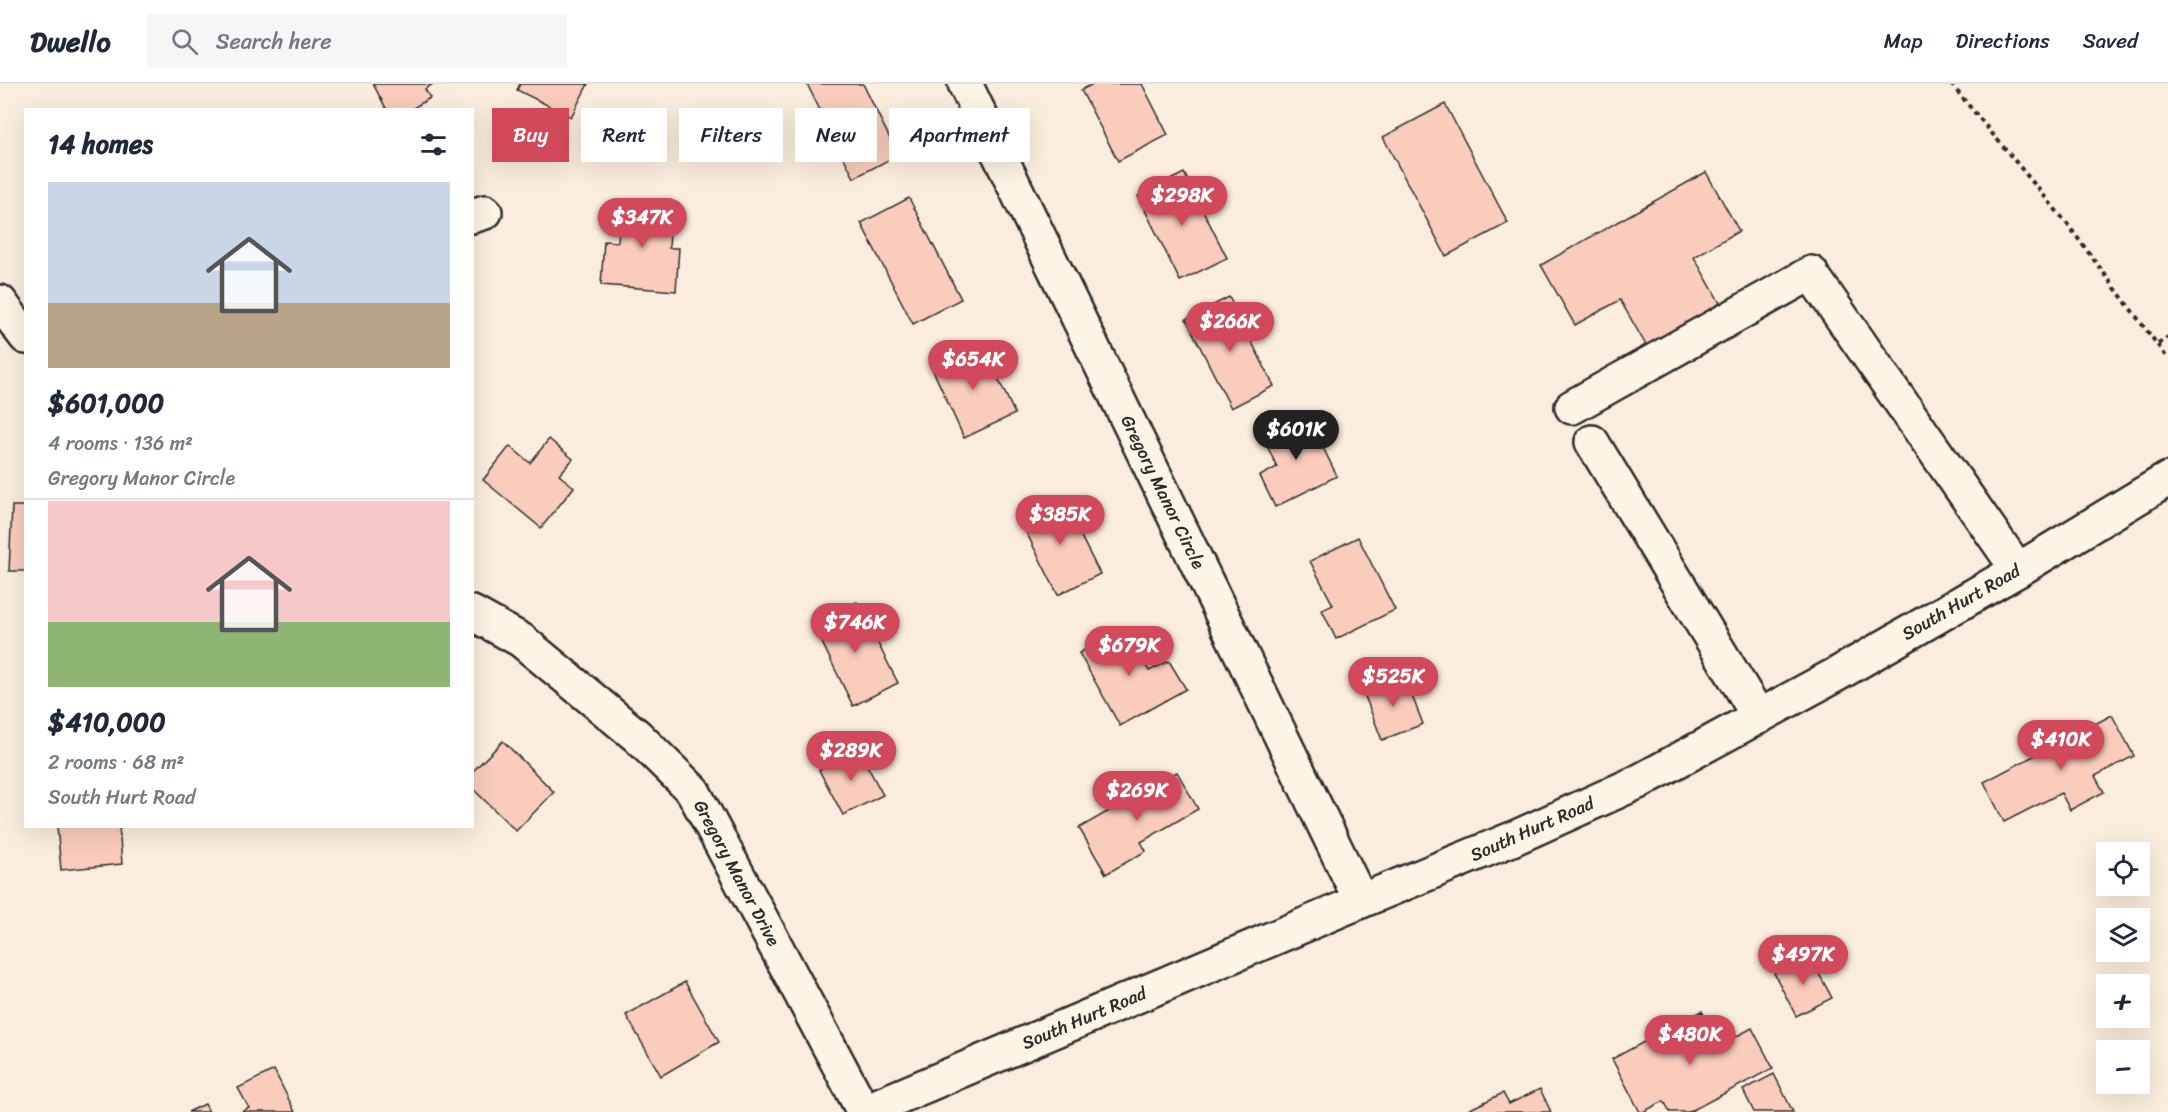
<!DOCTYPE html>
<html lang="en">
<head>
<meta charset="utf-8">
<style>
  :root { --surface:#fff; --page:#f6f6f7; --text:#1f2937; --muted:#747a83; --line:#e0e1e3; --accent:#d1495b }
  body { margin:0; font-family:Sriracha,sans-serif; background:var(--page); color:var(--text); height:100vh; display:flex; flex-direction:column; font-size:22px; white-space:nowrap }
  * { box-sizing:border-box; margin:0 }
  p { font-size:20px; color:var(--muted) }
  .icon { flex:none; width:33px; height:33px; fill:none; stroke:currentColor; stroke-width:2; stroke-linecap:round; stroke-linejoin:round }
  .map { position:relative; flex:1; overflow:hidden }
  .sheet { position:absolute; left:24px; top:24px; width:450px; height:720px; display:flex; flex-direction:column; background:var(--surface); border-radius:0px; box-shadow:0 6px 24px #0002 }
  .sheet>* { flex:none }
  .hud { position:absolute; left:492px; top:24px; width:570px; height:54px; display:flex; gap:12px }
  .controls { position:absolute; left:2096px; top:758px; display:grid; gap:12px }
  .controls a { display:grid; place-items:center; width:54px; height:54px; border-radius:0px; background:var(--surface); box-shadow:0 6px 24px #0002; font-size:30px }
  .price { position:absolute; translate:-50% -51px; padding:0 14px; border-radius:21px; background:var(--accent); color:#fff; font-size:20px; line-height:39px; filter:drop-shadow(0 2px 3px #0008) }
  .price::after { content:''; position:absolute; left:50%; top:36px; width:18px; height:14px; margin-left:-9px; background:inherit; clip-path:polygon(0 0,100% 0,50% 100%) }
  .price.on { background:#222; color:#fff }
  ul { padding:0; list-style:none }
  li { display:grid; align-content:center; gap:12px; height:318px; padding:0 24px }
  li+li { border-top:2px solid var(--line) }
  li span { display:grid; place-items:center; height:186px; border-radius:0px; color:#555 }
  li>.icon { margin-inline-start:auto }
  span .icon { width:108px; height:108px; fill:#fffc; stroke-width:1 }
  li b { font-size:26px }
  h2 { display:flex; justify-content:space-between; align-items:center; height:72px; padding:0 24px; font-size:26px }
  .chip { padding:0 21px; border-radius:0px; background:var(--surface); box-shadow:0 6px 24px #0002; font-size:21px; line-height:54px }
  .chip.on { background:var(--accent); color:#fff }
  header { display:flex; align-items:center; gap:36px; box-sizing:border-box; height:84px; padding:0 30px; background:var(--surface); border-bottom:2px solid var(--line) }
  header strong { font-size:28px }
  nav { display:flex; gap:33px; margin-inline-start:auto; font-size:21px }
  .search { width:420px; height:54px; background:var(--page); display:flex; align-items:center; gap:15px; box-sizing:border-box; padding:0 21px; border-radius:0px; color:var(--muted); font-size:22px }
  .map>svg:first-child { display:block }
  .building { fill:#f9ccbc; stroke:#2b2b2b; stroke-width:1.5 }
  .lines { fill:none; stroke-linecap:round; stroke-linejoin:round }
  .minor-casing { stroke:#2b2b2b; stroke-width:38 }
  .path { stroke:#2b2b2b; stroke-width:4; stroke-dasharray:4.5 4.5; stroke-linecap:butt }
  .minor { stroke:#fcf5e5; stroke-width:33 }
  .labels { text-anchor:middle; stroke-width:5; stroke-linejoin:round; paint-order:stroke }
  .street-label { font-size:18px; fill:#2b2b2b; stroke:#fcf5e5 }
</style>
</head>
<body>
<header>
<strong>Dwello</strong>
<div class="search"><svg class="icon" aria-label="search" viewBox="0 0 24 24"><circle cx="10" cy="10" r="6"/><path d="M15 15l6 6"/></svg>Search here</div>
<nav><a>Map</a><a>Directions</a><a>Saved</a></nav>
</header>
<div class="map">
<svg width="2168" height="1028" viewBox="0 0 2168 1028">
  <rect width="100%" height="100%" fill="#fbeddd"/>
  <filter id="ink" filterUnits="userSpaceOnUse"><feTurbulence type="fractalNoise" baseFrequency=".0167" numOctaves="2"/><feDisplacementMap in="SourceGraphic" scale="12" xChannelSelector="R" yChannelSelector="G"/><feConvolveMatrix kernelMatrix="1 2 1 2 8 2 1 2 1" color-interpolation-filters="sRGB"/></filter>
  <g filter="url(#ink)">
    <g class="building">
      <polygon points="373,0 433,0 425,5 430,14 410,26 387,26"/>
      <polygon points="520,0 588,0 571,33 517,6"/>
      <polygon points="807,0 863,0 898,71 854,94"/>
      <polygon points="1093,0 1142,0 1168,51 1118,77 1081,6"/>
      <polygon points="1445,20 1508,139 1446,172 1383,53"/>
      <polygon points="1706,88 1739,147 1694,173 1724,226 1650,268 1620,216 1575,241 1541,181"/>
      <polygon points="1184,89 1227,174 1180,197 1138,112"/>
      <polygon points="909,114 961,215 913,240 861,139"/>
      <polygon points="621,117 672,120 669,164 679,164 676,207 601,201 604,157 618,158"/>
      <polygon points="1229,213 1274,302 1231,324 1186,235"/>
      <polygon points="982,261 1015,330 964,354 932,284"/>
      <polygon points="1306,329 1337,392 1275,423 1260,392 1277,383 1262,351"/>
      <polygon points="549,355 573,375 559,391 574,403 541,444 483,396 510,362 530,379"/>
      <polygon points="1061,413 1100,490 1058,511 1019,434"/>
      <polygon points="12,422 26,422 26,487 9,487"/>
      <polygon points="1358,453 1395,526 1336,555 1322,526 1333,521 1310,477"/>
      <polygon points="857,518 898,599 853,622 813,540"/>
      <polygon points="1125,544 1149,587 1169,577 1186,605 1120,642 1079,569"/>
      <polygon points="1404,591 1423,640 1382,656 1363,607"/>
      <polygon points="2112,631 2134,672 2095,692 2104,708 2070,726 2061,709 2004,738 1984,698"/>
      <polygon points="503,657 554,708 516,747 472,704 472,688"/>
      <polygon points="858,665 883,711 843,731 819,686"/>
      <polygon points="1177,688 1198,725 1141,758 1146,767 1106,790 1079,744"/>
      <polygon points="57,742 119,742 122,780 61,786"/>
      <polygon points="1809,871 1832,914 1796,932 1774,889"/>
      <polygon points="685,898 719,958 661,992 626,931"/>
      <polygon points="1702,927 1720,961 1752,944 1773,984 1689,1028 1670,1028 1664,1017 1643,1028 1640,1028 1612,975"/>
      <polygon points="274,986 295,1028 241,1028 249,1024 238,1004"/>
      <polygon points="1774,990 1793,1028 1754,1028 1743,1006"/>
      <polygon points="1540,1005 1551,1028 1464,1028 1503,1009 1509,1020"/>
      <polygon points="205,1020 209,1028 188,1028"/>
    </g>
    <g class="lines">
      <defs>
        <g id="minor">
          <polyline points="965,0 1361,817"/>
          <polyline points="472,132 485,128"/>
          <polyline points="1817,198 2018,486"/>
          <polyline points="0,218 26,253"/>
          <polyline points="1572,323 1811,189"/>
          <polyline points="1592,358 1759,633"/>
          <polyline points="472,529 521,556 637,652 693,707 864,1028"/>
          <polyline points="863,1028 1361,817 1512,755 1638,698 1839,589 2018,486 2168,395"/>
        </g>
      </defs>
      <use href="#minor" class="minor-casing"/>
      <g class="path">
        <polyline points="1951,0 2065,137 2168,275"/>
        <polyline points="2158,260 2168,253"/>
      </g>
      <use href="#minor" class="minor"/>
    </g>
  </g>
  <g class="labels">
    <g class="street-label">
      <text transform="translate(1163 408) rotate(64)" y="6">Gregory Manor Circle</text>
      <text transform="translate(1961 518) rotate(-30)" y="6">South Hurt Road</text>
      <text transform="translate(1532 745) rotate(-24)" y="6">South Hurt Road</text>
      <text transform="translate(737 789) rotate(62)" y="6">Gregory Manor Drive</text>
      <text transform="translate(1084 934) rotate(-23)" y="6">South Hurt Road</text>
    </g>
  </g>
</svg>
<div class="controls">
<a><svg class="icon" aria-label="locate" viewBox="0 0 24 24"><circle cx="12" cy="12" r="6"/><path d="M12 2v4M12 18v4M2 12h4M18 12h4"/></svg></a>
<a><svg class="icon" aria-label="layers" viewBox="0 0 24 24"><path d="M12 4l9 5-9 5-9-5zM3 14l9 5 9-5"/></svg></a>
<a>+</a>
<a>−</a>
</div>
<b class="price" style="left:1182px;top:143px">$298K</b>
<b class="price" style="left:642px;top:165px">$347K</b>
<b class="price" style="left:1230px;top:269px">$266K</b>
<b class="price" style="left:973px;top:307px">$654K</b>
<b class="price on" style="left:1296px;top:377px">$601K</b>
<b class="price" style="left:1060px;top:462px">$385K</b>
<b class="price" style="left:855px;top:570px">$746K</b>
<b class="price" style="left:1129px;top:593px">$679K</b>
<b class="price" style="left:1393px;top:624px">$525K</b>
<b class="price" style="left:2061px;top:687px">$410K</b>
<b class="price" style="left:851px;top:698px">$289K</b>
<b class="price" style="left:1137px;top:738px">$269K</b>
<b class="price" style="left:1803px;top:902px">$497K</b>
<b class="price" style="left:1690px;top:982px">$480K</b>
<div class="hud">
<a class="chip on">Buy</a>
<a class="chip">Rent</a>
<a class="chip">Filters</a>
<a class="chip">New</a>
<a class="chip">Apartment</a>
</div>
<section class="sheet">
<h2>14 homes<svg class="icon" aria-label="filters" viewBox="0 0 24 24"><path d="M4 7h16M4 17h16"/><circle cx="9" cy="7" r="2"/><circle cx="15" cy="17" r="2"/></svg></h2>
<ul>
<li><span style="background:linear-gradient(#c9d6e8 65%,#b9a48a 0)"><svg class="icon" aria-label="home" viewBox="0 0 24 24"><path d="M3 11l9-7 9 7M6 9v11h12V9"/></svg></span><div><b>$601,000</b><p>4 rooms · 136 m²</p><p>Gregory Manor Circle</p></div></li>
<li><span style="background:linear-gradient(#f6c9c9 65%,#8fb573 0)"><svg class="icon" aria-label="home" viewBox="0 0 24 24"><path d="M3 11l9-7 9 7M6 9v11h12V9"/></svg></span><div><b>$410,000</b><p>2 rooms · 68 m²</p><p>South Hurt Road</p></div></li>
</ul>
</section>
</div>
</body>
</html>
